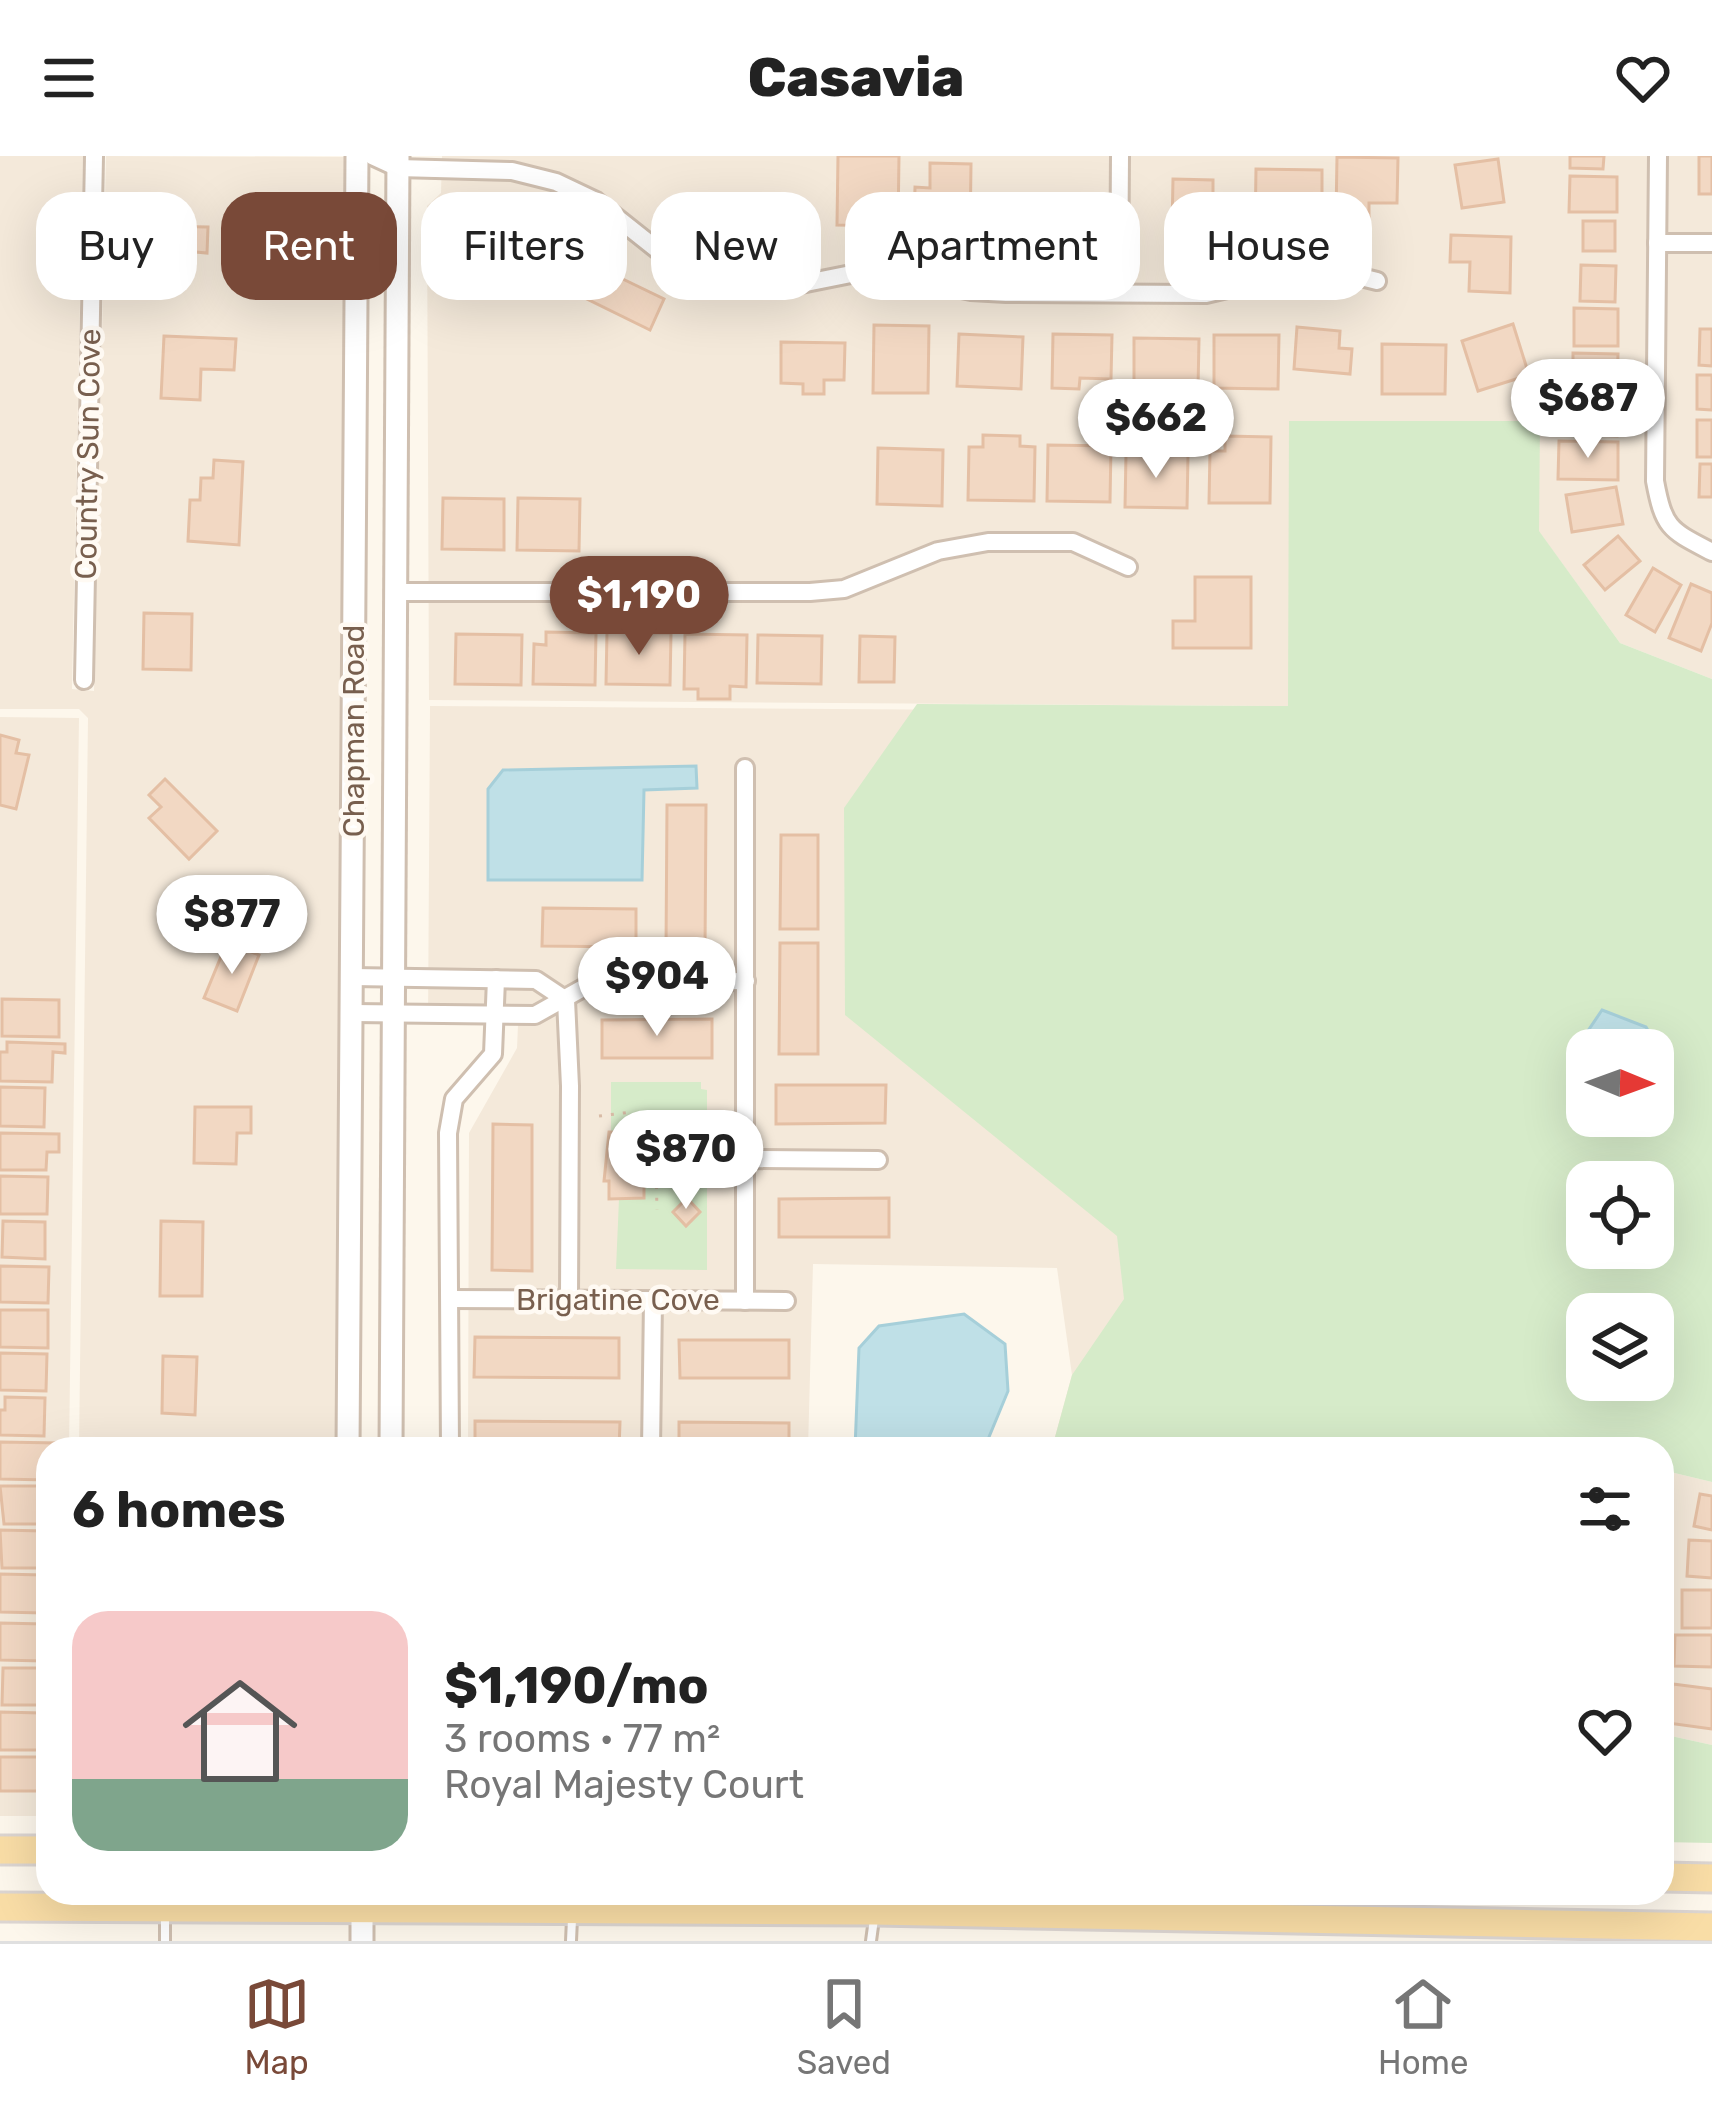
<!DOCTYPE html>
<html lang="en">
<head>
<meta charset="utf-8">
<style>
  :root { --surface:#fff; --page:#f2f2f2; --text:#222; --muted:#767676; --line:#e0e0e0; --accent:#794938 }
  body { margin:0; font-family:Rubik,sans-serif; background:var(--page); color:var(--text); height:100vh; display:flex; flex-direction:column; font-size:45px; white-space:nowrap }
  * { box-sizing:border-box; margin:0 }
  p { font-size:39px; color:var(--muted) }
  .icon { flex:none; width:66px; height:66px; fill:none; stroke:currentColor; stroke-width:2; stroke-linecap:round; stroke-linejoin:round }
  .map { position:relative; flex:1; overflow:hidden }
  .side { position:absolute; left:36px; top:1281px; width:1638px; height:468px; display:flex; flex-direction:column; background:var(--surface); border-radius:36px; box-shadow:0 12px 48px #0002 }
  .side>* { flex:none }
  .hud { position:absolute; left:36px; top:36px; width:1641px; height:108px; display:flex; gap:24px }
  .needle { width:78px; rotate:91deg }
  .controls { position:absolute; left:1566px; top:873px; display:grid; gap:24px }
  .controls a { display:grid; place-items:center; width:108px; height:108px; border-radius:24px; background:var(--surface); box-shadow:0 12px 48px #0002; font-size:60px }
  .price { position:absolute; translate:-50% -102px; padding:0 27px; border-radius:42px; background:#fff; color:#222; font-size:39px; line-height:78px; filter:drop-shadow(0 3px 6px #0008) }
  .price::after { content:''; position:absolute; left:50%; top:72px; width:36px; height:27px; margin-left:-18px; background:inherit; clip-path:polygon(0 0,100% 0,50% 100%) }
  .price.active { background:var(--accent); color:#fff }
  ul { padding:0; list-style:none }
  li { display:flex; align-items:center; gap:36px; height:300px; padding:0 36px }
  li span { display:grid; place-items:center; flex:none; width:336px; height:240px; border-radius:36px; color:#555 }
  li>.icon { margin-inline-start:auto }
  span .icon { width:144px; height:144px; fill:#fffc; stroke-width:1 }
  li b { font-size:51px }
  h2 { display:flex; justify-content:space-between; align-items:center; height:144px; padding:0 36px; font-size:51px }
  .chip { padding:0 42px; border-radius:36px; background:var(--surface); box-shadow:0 12px 48px #0002; font-size:42px; line-height:108px }
  .chip.active { background:var(--accent); color:#fff }
  header { display:flex; justify-content:space-between; align-items:center; height:156px; padding:0 36px; background:var(--surface); font-size:54px; font-weight:800 }
  .tab-bar { display:flex; justify-content:space-around; align-items:center; height:168px; border-top:3px solid var(--line); background:var(--surface); font-size:33px; color:var(--muted) }
  .tab-bar a { display:grid; justify-items:center; gap:6px }
  .tab-bar .active { color:var(--accent) }
  .map>svg:first-child { display:block }
  .residential { fill:#f4e9da }
  .green { fill:#d6ebc9; fill-rule:evenodd }
  .water { fill:#bfe0e7; stroke:#a6cfd9; stroke-width:3 }
  .building { fill:#f2d8c3; stroke:#e4bfa4; stroke-width:3 }
  .lines { fill:none; stroke-linecap:round; stroke-linejoin:round }
  .service-casing { stroke:#cfbfb0; stroke-width:14 }
  .minor-casing { stroke:#cfbfb0; stroke-width:22 }
  .tertiary-casing { stroke:#cfbfb0; stroke-width:27 }
  .primary-casing { stroke:#dcd5d1; stroke-width:33 }
  .path { stroke:#d8bba6; stroke-width:3; stroke-dasharray:3 9; stroke-linecap:butt }
  .service { stroke:#fff; stroke-width:8 }
  .minor { stroke:#fff; stroke-width:16 }
  .tertiary { stroke:#fff; stroke-width:21 }
  .primary { stroke:#f9dda6; stroke-width:27 }
  .labels { text-anchor:middle; stroke-width:9; stroke-linejoin:round; paint-order:stroke }
  .street-label { font-size:30px; fill:#785f4e; stroke:#fffaf3 }
</style>
</head>
<body>
<header><svg class="icon" aria-label="menu" viewBox="0 0 24 24"><path d="M4 6h16M4 12h16M4 18h16"/></svg>Casavia<svg class="icon" aria-label="heart" viewBox="0 0 24 24"><path d="M12 20l-8-8c-3-5 5-10 8-4 3-6 11-1 8 4z"/></svg></header>
<div class="map">
<svg width="1712" height="1785" viewBox="0 0 1712 1785">
  <rect width="100%" height="100%" fill="#fdf7ec"/>
  <g class="residential">
    <polygon points="0,0 83,0 72,533 94,535 106,0 345,1 337,1293 79,1293 88,562 79,553 0,553"/>
    <polygon points="442,0 1712,0 1712,523 1620,487 1540,377 1537,552 429,544 427,50 441,37"/>
    <polygon points="430,550 1535,558 1061,1293 1055,1281 1072,1219 1057,1112 813,1108 808,1293 468,1293 469,977 517,892 518,869 428,868"/>
    <polygon points="0,561 79,562 69,1293 48,1293 48,1660 0,1660"/>
    <polygon points="1662,1314 1712,1326 1712,1589 1662,1578"/>
  </g>
  <g class="green">
    <path d="M1289,265H1540L1539,375L1620,487L1712,523V1326L1662,1314V1293H1061L1055,1281L1072,1219L1124,1143L1117,1080L845,859L844,652L917,548L1288,550ZM1587,894H1653V960H1587ZM1587,1026H1653V1092H1587ZM1587,1158H1653V1224H1587Z"/>
    <polygon points="611,926 701,926 701,933 707,934 707,1114 616,1113 619,1043 644,1042 644,977 611,977"/>
    <polygon points="1662,1578 1712,1589 1712,1687 1662,1686"/>
  </g>
  <g class="water">
    <polygon points="696,610 697,632 644,634 642,724 488,724 488,633 503,614"/>
    <polygon points="1602,854 1646,871 1671,914 1653,927 1653,894 1587,894 1587,936 1583,936 1571,900"/>
    <polygon points="964,1158 1005,1188 1008,1235 984,1293 855,1293 859,1192 879,1170"/>
  </g>
  <g class="building">
    <polygon points="838,0 899,0 898,70 837,69"/>
    <polygon points="1570,0 1604,0 1603,13 1570,12"/>
    <rect x="1699" y="0" width="13" height="38"/>
    <polygon points="1337,1 1398,2 1397,47 1369,47 1369,60 1336,60"/>
    <polygon points="1498,3 1504,46 1462,52 1455,9"/>
    <polygon points="930,7 971,8 970,83 939,83 939,68 914,68 915,31 930,32"/>
    <polygon points="1256,13 1322,14 1322,63 1283,62 1283,79 1255,78"/>
    <polygon points="1570,20 1617,21 1617,56 1569,56"/>
    <polygon points="1173,23 1213,24 1213,39 1225,39 1225,74 1172,73"/>
    <polygon points="1000,45 1069,46 1068,67 1080,67 1080,94 999,93"/>
    <polygon points="262,59 263,113 236,113 235,60"/>
    <rect x="1583" y="65" width="32" height="30"/>
    <polygon points="446,68 508,69 508,105 445,104"/>
    <polygon points="147,70 208,71 207,97 195,96 195,109 146,108"/>
    <polygon points="1451,79 1511,81 1510,137 1469,135 1470,106 1450,106"/>
    <polygon points="522,88 582,89 582,127 522,126"/>
    <polygon points="1581,109 1616,110 1615,146 1580,145"/>
    <polygon points="600,112 664,143 650,174 585,142"/>
    <polygon points="1574,152 1618,153 1618,190 1574,190"/>
    <polygon points="1513,168 1529,219 1478,235 1462,185"/>
    <polygon points="874,169 929,170 928,237 873,237"/>
    <polygon points="1297,171 1340,175 1339,192 1352,193 1350,218 1294,213"/>
    <polygon points="1700,173 1712,173 1712,210 1699,209"/>
    <polygon points="959,178 1023,181 1021,233 957,230"/>
    <polygon points="1053,178 1112,179 1111,223 1080,222 1079,233 1052,232"/>
    <polygon points="1214,179 1279,179 1278,233 1214,232"/>
    <polygon points="164,180 236,183 234,214 201,213 200,244 161,242"/>
    <polygon points="1134,182 1199,183 1198,233 1134,232"/>
    <polygon points="781,186 845,187 844,224 824,224 824,238 803,238 803,228 781,227"/>
    <polygon points="1382,188 1446,189 1445,238 1382,238"/>
    <polygon points="1573,197 1618,198 1617,234 1573,234"/>
    <polygon points="1697,219 1712,219 1712,254 1697,253"/>
    <polygon points="1558,241 1618,242 1617,280 1558,278"/>
    <rect x="1697" y="264" width="15" height="37"/>
    <polygon points="983,279 1020,280 1020,290 1035,291 1034,345 968,344 969,291 983,291"/>
    <polygon points="1225,280 1271,281 1270,347 1209,347 1210,295 1225,295"/>
    <polygon points="1559,285 1618,286 1618,324 1558,323"/>
    <polygon points="1048,289 1111,290 1110,346 1047,345"/>
    <polygon points="878,292 943,294 942,350 877,348"/>
    <polygon points="1126,298 1188,299 1187,352 1125,351"/>
    <polygon points="214,304 243,306 239,389 188,385 190,344 200,344 201,322 213,322"/>
    <polygon points="1700,308 1712,308 1712,341 1699,341"/>
    <polygon points="1616,331 1623,368 1572,376 1566,339"/>
    <polygon points="443,342 504,343 504,394 442,393"/>
    <polygon points="518,342 580,343 579,395 517,394"/>
    <polygon points="1618,380 1640,405 1605,434 1584,409"/>
    <polygon points="1653,412 1681,429 1655,476 1626,459"/>
    <polygon points="1195,421 1251,421 1251,492 1173,492 1173,465 1195,465"/>
    <polygon points="1691,428 1712,437 1712,467 1701,495 1669,482"/>
    <polygon points="144,457 192,458 191,514 143,513"/>
    <polygon points="546,476 596,477 595,529 533,528 534,488 546,489"/>
    <polygon points="607,476 671,477 670,529 606,528"/>
    <polygon points="456,478 522,479 521,529 455,528"/>
    <polygon points="685,478 747,479 746,531 730,530 730,543 698,543 698,533 684,533"/>
    <polygon points="758,479 822,480 821,528 757,527"/>
    <polygon points="860,480 895,481 894,526 859,526"/>
    <polygon points="0,579 19,584 16,597 29,599 16,653 0,649"/>
    <polygon points="165,623 217,675 189,703 149,662 161,651 149,639"/>
    <polygon points="667,649 706,649 705,795 666,794"/>
    <polygon points="781,679 818,679 818,773 780,773"/>
    <polygon points="543,752 636,753 636,791 542,790"/>
    <polygon points="227,786 259,799 237,855 204,842"/>
    <polygon points="780,787 818,787 818,898 779,898"/>
    <polygon points="2,843 59,844 59,881 2,880"/>
    <polygon points="712,863 712,902 602,902 602,864"/>
    <polygon points="7,886 65,888 65,897 53,896 52,926 0,925 0,896 7,896"/>
    <polygon points="776,929 886,929 885,967 776,968"/>
    <polygon points="0,931 45,932 44,971 0,970"/>
    <polygon points="195,951 251,951 251,977 237,977 236,1008 194,1007"/>
    <polygon points="493,968 532,969 532,1115 492,1114"/>
    <polygon points="609,976 644,977 644,1042 609,1043 609,1025 604,1025"/>
    <polygon points="0,977 59,978 59,996 47,996 46,1014 0,1014"/>
    <polygon points="0,1020 48,1021 47,1058 0,1058"/>
    <polygon points="687,1042 700,1056 686,1070 673,1056"/>
    <polygon points="889,1042 889,1081 779,1081 779,1043"/>
    <polygon points="3,1065 45,1066 45,1103 2,1101"/>
    <polygon points="161,1065 203,1066 202,1140 160,1140"/>
    <polygon points="0,1110 49,1111 48,1147 0,1146"/>
    <polygon points="0,1154 48,1154 48,1192 0,1191"/>
    <polygon points="475,1181 619,1182 619,1222 474,1221"/>
    <polygon points="679,1184 789,1184 789,1222 680,1222"/>
    <polygon points="0,1197 47,1198 46,1235 0,1234"/>
    <polygon points="163,1200 197,1201 195,1259 162,1257"/>
    <polygon points="5,1241 45,1242 44,1280 0,1279 0,1254 5,1254"/>
    <polygon points="475,1265 620,1266 619,1293 475,1293"/>
    <polygon points="679,1266 789,1267 789,1293 679,1293"/>
    <polygon points="0,1286 59,1287 59,1293 48,1293 48,1324 0,1323"/>
    <polygon points="0,1330 48,1330 48,1368 4,1368"/>
    <polygon points="1700,1338 1712,1340 1712,1374 1694,1370"/>
    <polygon points="0,1374 44,1375 43,1412 2,1412"/>
    <polygon points="1689,1384 1712,1385 1712,1422 1687,1420"/>
    <polygon points="0,1418 43,1419 43,1457 0,1456"/>
    <rect x="1682" y="1434" width="30" height="38"/>
    <polygon points="0,1467 44,1468 43,1505 0,1504"/>
    <polygon points="1675,1479 1712,1479 1712,1511 1674,1510"/>
    <polygon points="3,1512 42,1512 41,1549 2,1549"/>
    <polygon points="1673,1528 1712,1533 1712,1573 1668,1567"/>
    <polygon points="0,1556 41,1557 40,1594 0,1594"/>
    <polygon points="0,1601 43,1601 42,1635 0,1635"/>
  </g>
  <g class="lines">
    <defs>
      <g id="service">
        <polyline points="165,1760 165,1785"/>
        <polyline points="571,1785 572,1763"/>
        <polyline points="871,1785 874,1763"/>
      </g>
      <g id="minor">
        <polyline points="372,0 398,12 512,15 556,26 596,45 674,107 714,125 751,130 786,131 871,114 971,135 1006,137 1206,138 1321,111 1377,125"/>
        <path d="M1658,0L1655,325C1664,373 1670,374 1712,396"/>
        <polyline points="1657,87 1712,87"/>
        <polyline points="1119,136 1120,0"/>
        <polyline points="395,436 810,436 844,433 938,395 988,386 1073,386 1128,411"/>
        <polyline points="84,524 94,0"/>
        <polyline points="745,612 745,1145"/>
        <polyline points="353,821 536,824 566,844"/>
        <polyline points="566,844 570,930 569,1142"/>
        <polyline points="353,857 535,859 592,827 746,825"/>
        <polyline points="746,1003 878,1004"/>
        <polyline points="450,1143 786,1145"/>
        <polyline points="450,1293 448,977 454,943 493,898 496,823"/>
        <polyline points="651,1293 653,1144"/>
      </g>
      <g id="tertiary">
        <polyline points="348,1293 357,0"/>
        <polyline points="391,1293 398,0"/>
        <polyline points="358,1737 362,1753 362,1785"/>
      </g>
      <g id="primary">
        <polyline points="0,1694 48,1694"/>
        <polyline points="1662,1721 1712,1722"/>
        <polyline points="0,1751 875,1755 1712,1771"/>
      </g>
    </defs>
    <use href="#service" class="service-casing"/>
    <use href="#minor" class="minor-casing"/>
    <use href="#tertiary" class="tertiary-casing"/>
    <use href="#primary" class="primary-casing"/>
    <g class="path">
      <polyline points="599,960 632,956 655,970 657,1054"/>
      <polyline points="661,1016 713,1015"/>
    </g>
    <use href="#service" class="service"/>
    <use href="#minor" class="minor"/>
    <use href="#tertiary" class="tertiary"/>
    <use href="#primary" class="primary"/>
  </g>
  <g class="labels">
    <g class="street-label">
      <text transform="translate(88 298) rotate(-89)" y="10">Country Sun Cove</text>
      <text transform="translate(354 575) rotate(-90)" y="10">Chapman Road</text>
      <text x="618" y="1154">Brigatine Cove</text>
    </g>
  </g>
</svg>
<div class="controls">
<a><svg class="needle" viewBox="-14 -14 28 28"><path d="M0-13l5 13h-10z" fill="#e53935"/><path d="M0 13l5-13h-10z" fill="#767676"/></svg></a>
<a><svg class="icon" aria-label="locate" viewBox="0 0 24 24"><circle cx="12" cy="12" r="6"/><path d="M12 2v4M12 18v4M2 12h4M18 12h4"/></svg></a>
<a><svg class="icon" aria-label="layers" viewBox="0 0 24 24"><path d="M12 4l9 5-9 5-9-5zM3 14l9 5 9-5"/></svg></a>
</div>
<b class="price" style="left:1588px;top:305px">$687</b>
<b class="price" style="left:1156px;top:325px">$662</b>
<b class="price active" style="left:639px;top:502px">$1,190</b>
<b class="price" style="left:232px;top:821px">$877</b>
<b class="price" style="left:657px;top:883px">$904</b>
<b class="price" style="left:686px;top:1056px">$870</b>
<div class="hud">
<a class="chip">Buy</a>
<a class="chip active">Rent</a>
<a class="chip">Filters</a>
<a class="chip">New</a>
<a class="chip">Apartment</a>
<a class="chip">House</a>
</div>
<section class="side">
<h2>6 homes<svg class="icon" aria-label="filters" viewBox="0 0 24 24"><path d="M4 7h16M4 17h16"/><circle cx="9" cy="7" r="2"/><circle cx="15" cy="17" r="2"/></svg></h2>
<ul>
<li><span style="background:linear-gradient(#f6c9c9 70%,#7fa58c 0)"><svg class="icon" aria-label="home" viewBox="0 0 24 24"><path d="M3 11l9-7 9 7M6 9v11h12V9"/></svg></span><div><b>$1,190/mo</b><p>3 rooms · 77 m²</p><p>Royal Majesty Court</p></div><svg class="icon" aria-label="heart" viewBox="0 0 24 24"><path d="M12 20l-8-8c-3-5 5-10 8-4 3-6 11-1 8 4z"/></svg></li>
</ul>
</section>
</div>
<nav class="tab-bar">
<a class="active"><svg class="icon" aria-label="map" viewBox="0 0 24 24"><path d="M3 6l6-2 6 2 6-2v14l-6 2-6-2-6 2zM9 4v14M15 6v14"/></svg>Map</a>
<a><svg class="icon" aria-label="saved" viewBox="0 0 24 24"><path d="M7 4h10v16l-5-4-5 4z"/></svg>Saved</a>
<a><svg class="icon" aria-label="home" viewBox="0 0 24 24"><path d="M3 11l9-7 9 7M6 9v11h12V9"/></svg>Home</a>
</nav>
</body>
</html>
